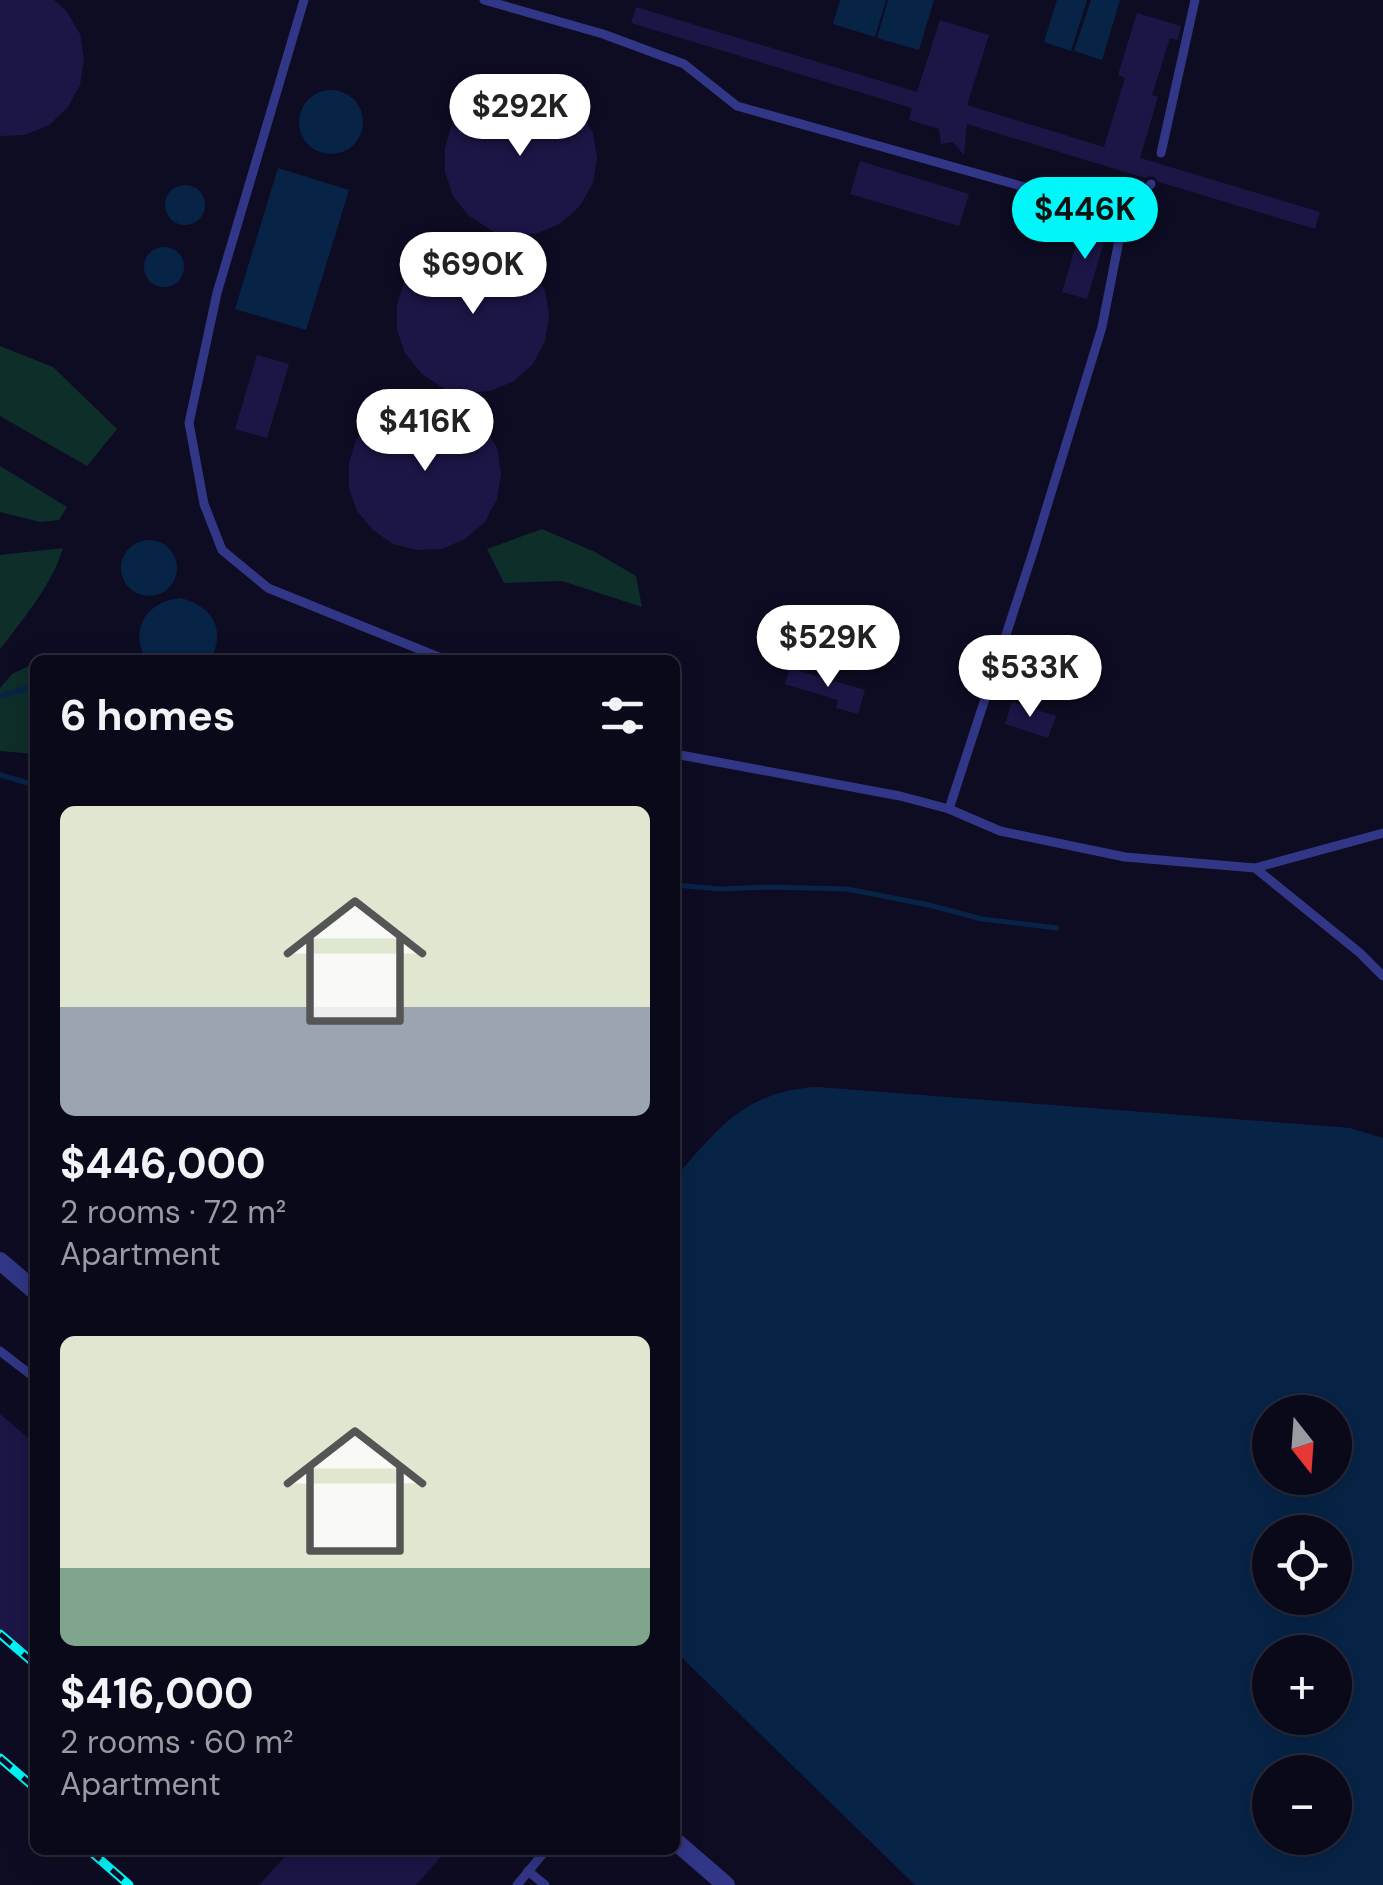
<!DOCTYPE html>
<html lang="en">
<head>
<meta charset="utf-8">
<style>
  :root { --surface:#0a091a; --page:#181727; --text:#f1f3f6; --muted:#999aa2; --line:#2a2a39; --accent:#00f6f9 }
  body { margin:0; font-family:"DM Sans",sans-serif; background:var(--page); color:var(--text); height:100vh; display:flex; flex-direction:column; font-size:38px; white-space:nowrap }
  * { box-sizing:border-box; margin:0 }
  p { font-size:32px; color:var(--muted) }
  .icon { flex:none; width:55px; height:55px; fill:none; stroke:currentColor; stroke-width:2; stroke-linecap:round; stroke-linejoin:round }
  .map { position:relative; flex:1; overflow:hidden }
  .details { position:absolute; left:30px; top:655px; width:650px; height:1200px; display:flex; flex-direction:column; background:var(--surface); border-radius:15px; box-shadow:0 5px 25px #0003,0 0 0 2px var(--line) }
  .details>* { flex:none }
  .needle { width:65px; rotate:163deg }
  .fabs { position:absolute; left:1252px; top:1395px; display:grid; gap:20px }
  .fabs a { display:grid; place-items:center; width:100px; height:100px; border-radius:50%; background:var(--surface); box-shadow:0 5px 25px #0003,0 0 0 2px var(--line); font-size:50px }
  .price { position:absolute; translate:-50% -85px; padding:0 22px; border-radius:35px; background:#fff; color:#222; font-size:32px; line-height:65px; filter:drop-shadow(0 2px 5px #0008) }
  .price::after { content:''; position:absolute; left:50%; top:60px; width:30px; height:22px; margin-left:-15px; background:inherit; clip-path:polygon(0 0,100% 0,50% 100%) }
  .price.selected { background:var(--accent); color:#111 }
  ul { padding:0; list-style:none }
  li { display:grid; align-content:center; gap:20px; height:530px; padding:0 30px }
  li span { display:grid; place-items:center; height:310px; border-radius:15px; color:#555 }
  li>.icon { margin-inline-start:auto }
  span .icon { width:180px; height:180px; fill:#fffc; stroke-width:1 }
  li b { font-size:42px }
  h2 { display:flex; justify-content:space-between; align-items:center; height:120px; padding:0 30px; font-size:42px }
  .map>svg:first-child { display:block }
  .green { fill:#0e2e2a }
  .water { fill:#072447; fill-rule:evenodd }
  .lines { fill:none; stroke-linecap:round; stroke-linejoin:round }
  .stream { stroke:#072447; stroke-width:5 }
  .building { fill:#1b1646 }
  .service { stroke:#323687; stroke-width:9 }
  .minor { stroke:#323687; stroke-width:18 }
  .rail-casing { stroke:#00f6f9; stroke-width:9 }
  .rail { stroke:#0e0c23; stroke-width:5; stroke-dasharray:15; stroke-linecap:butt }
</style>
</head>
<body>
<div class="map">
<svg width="1383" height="1885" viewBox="0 0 1383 1885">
  <rect width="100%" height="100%" fill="#0e0c23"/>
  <g class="green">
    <polygon points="0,346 53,367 117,429 87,466 0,416"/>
    <polygon points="0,466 67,507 59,520 40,522 0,512"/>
    <polygon points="542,529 595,552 636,576 642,607 562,581 504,583 487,549"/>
    <path d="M63,548C53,583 22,621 0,649V555Z"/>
    <polygon points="35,663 35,754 0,751 0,688 12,674"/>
  </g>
  <g class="water">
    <polygon points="840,0 886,0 875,37 833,24"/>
    <polygon points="888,0 934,0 919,50 877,38"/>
    <polygon points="1057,0 1087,0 1071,51 1044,42"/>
    <polygon points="1091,0 1120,0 1102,60 1074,51"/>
    <circle cx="331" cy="122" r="32"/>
    <polygon points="278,168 349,190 306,330 235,309"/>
    <circle cx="185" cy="205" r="20"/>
    <circle cx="164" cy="267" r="20"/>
    <circle cx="149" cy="568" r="28"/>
    <path d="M180,598C212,605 227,630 210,660H146C129,629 146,602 180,598Z"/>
    <path d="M817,1087L1350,1128L1383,1138V1885H915L675,1651V1178C718,1128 746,1091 817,1087ZM1270,1412H1335V1478H1270ZM1335,1532V1598H1270V1532ZM1270,1652H1335V1718H1270ZM1270,1772H1335V1838H1270Z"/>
  </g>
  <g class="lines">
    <g class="stream">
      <polyline points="0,696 35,686"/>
      <polyline points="0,775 35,785"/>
      <polyline points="675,885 720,889 767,887 847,889 929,905 982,919 1057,928"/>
    </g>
  </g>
  <g class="building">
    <polygon points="0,0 54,0 67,12 80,34 84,59 80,85 68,107 49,125 25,135 0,136"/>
    <polygon points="636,7 917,92 940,20 989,35 967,105 1104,147 1125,78 1118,75 1137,13 1181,26 1178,40 1170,38 1152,95 1158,97 1140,158 1320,212 1315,229 1159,182 1153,176 1145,178 967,124 964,155 953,142 941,144 939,129 909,120 912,108 631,23"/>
    <polygon points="511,83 537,84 561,94 580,110 593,133 597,158 593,183 580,206 561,223 538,233 500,236 468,215 453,196 445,172 445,148 452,124 467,104 487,90"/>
    <polygon points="860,161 969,194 959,226 850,194"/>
    <polygon points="1082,225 1107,232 1087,299 1062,292"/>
    <polygon points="463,241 503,242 532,268 545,291 549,316 545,341 533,364 514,381 490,391 452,394 421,373 405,353 397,330 397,305 404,282 419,262 439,248"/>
    <polygon points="257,355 289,364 267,438 235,429"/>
    <polygon points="415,399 454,400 484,426 497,448 501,474 497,499 485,522 465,539 442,549 417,550 393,544 373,530 357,511 349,488 349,463 356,440 371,420 391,406"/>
    <polygon points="790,668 865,690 858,714 836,708 838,700 785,684"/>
    <polygon points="1012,702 1056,716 1048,738 1005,724"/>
    <polygon points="0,1414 35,1444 35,1657 0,1628"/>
    <polygon points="291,1850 447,1850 416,1885 259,1885"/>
  </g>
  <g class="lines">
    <g class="service">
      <polyline points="304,0 217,293 189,423 204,504 222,550 268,588 446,660"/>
      <polyline points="484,0 603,34 684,64 737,106 1124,215"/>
      <polyline points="1161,153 1195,0"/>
      <polyline points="675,754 900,796 949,809 1033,552 1102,327 1124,215 1151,184"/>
      <polyline points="949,809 1000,831 1125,857 1255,868 1383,833"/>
      <polyline points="1255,868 1360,953 1383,976"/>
      <polyline points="0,1351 35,1378"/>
      <polyline points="528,1871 545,1885"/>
      <polyline points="517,1885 546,1850"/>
    </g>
    <g class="minor">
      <polyline points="0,1261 35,1291"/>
      <polyline points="675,1841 726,1885"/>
    </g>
    <defs>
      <g id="rail">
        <polyline points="0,1634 35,1664"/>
        <polyline points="0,1758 35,1788"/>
        <polyline points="89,1850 129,1885"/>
      </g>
    </defs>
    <use href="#rail" class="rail-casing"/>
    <use href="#rail" class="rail"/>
  </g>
</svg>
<div class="fabs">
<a><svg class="needle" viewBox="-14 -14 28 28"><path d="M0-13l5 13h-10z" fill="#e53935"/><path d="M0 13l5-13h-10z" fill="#999aa2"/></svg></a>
<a><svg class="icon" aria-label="locate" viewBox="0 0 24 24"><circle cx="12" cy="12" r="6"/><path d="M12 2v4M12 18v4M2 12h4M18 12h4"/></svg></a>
<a>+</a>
<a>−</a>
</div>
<b class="price" style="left:520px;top:159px">$292K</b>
<b class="price selected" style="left:1085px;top:262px">$446K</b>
<b class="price" style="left:473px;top:317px">$690K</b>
<b class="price" style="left:425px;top:474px">$416K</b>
<b class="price" style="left:828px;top:690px">$529K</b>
<b class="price" style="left:1030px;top:720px">$533K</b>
<section class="details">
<h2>6 homes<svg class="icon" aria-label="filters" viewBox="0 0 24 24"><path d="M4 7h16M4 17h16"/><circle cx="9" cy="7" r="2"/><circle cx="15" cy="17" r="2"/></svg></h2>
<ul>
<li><span style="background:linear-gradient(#dfe7d0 65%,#9aa5b1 0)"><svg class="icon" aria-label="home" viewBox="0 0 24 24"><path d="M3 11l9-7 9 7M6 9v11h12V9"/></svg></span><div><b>$446,000</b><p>2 rooms · 72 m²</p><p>Apartment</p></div></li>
<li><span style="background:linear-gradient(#dfe7d0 75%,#7fa58c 0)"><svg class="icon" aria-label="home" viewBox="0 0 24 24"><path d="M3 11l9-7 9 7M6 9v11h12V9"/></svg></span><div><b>$416,000</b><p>2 rooms · 60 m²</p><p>Apartment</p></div></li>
</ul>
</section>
</div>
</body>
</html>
